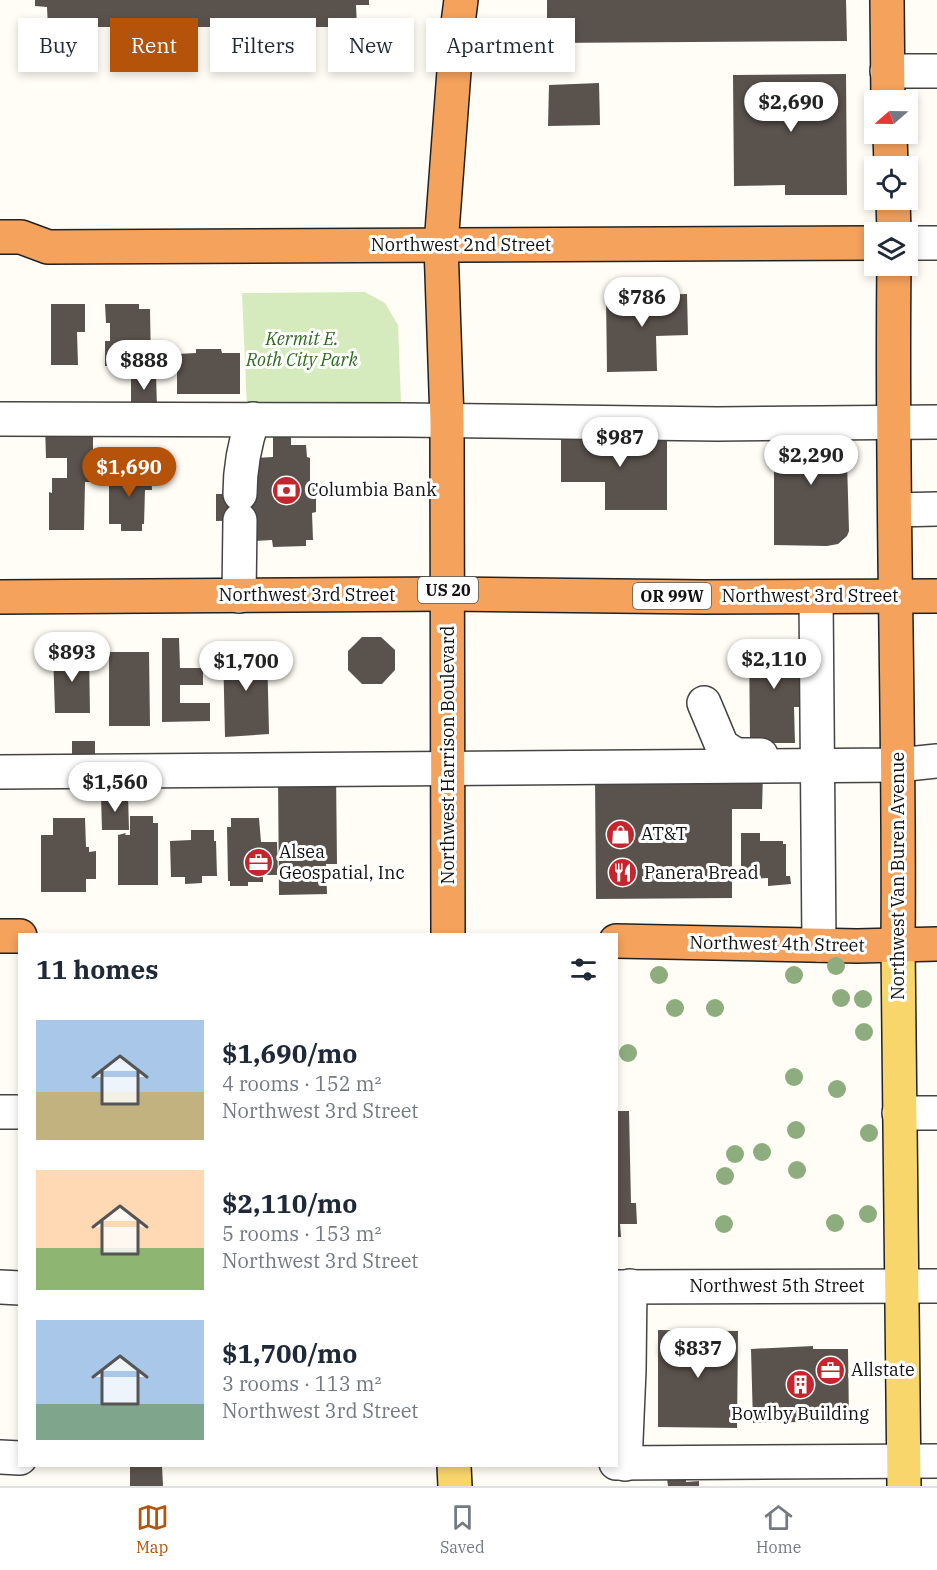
<!DOCTYPE html>
<html lang="en">
<head>
<meta charset="utf-8">
<style>
  :root { --surface:#fff; --page:#f6f6f7; --text:#1f2937; --muted:#747a83; --line:#e0e1e3; --accent:#b45309 }
  body { margin:0; font-family:"IBM Plex Serif",serif; background:var(--page); color:var(--text); height:100vh; display:flex; flex-direction:column; font-size:22px; white-space:nowrap }
  * { box-sizing:border-box; margin:0 }
  p { font-size:20px; color:var(--muted) }
  .icon { flex:none; width:33px; height:33px; fill:none; stroke:currentColor; stroke-width:2; stroke-linecap:round; stroke-linejoin:round }
  .map { position:relative; flex:1; overflow:hidden }
  .drawer { position:absolute; left:18px; top:933px; width:600px; height:534px; display:flex; flex-direction:column; background:var(--surface); border-radius:0px; box-shadow:0 3px 9px #0003 }
  .drawer>* { flex:none }
  .hud { position:absolute; left:18px; top:18px; width:600px; height:54px; display:flex; gap:12px }
  .needle { width:39px; rotate:250deg }
  .buttons { position:absolute; left:864px; top:90px; display:grid; gap:12px }
  .buttons a { display:grid; place-items:center; width:54px; height:54px; border-radius:0px; background:var(--surface); box-shadow:0 3px 9px #0003; font-size:30px }
  .price { position:absolute; translate:-50% -51px; padding:0 14px; border-radius:21px; background:#fff; color:#222; font-size:20px; line-height:39px; filter:drop-shadow(0 2px 3px #0008) }
  .price::after { content:''; position:absolute; left:50%; top:36px; width:18px; height:14px; margin-left:-9px; background:inherit; clip-path:polygon(0 0,100% 0,50% 100%) }
  .price.current { background:var(--accent); color:#fff }
  ul { padding:0; list-style:none }
  li { display:flex; align-items:center; gap:18px; height:150px; padding:0 18px }
  li span { display:grid; place-items:center; flex:none; width:168px; height:120px; border-radius:0px; color:#555 }
  li>.icon { margin-inline-start:auto }
  span .icon { width:72px; height:72px; fill:#fffc; stroke-width:1 }
  li b { font-size:26px }
  h2 { display:flex; justify-content:space-between; align-items:center; height:72px; padding:0 18px; font-size:26px }
  .pill { padding:0 21px; border-radius:0px; background:var(--surface); box-shadow:0 3px 9px #0003; font-size:21px; line-height:54px }
  .pill.current { background:var(--accent); color:#fff }
  .dock { display:flex; justify-content:space-around; align-items:center; height:84px; border-top:2px solid var(--line); background:var(--surface); font-size:16px; color:var(--muted) }
  .dock a { display:grid; justify-items:center; gap:3px }
  .dock .current { color:var(--accent) }
  .map>svg:first-child { display:block }
  .green { fill:#d5ebbd }
  .building { fill:#5a524d }
  .lines { fill:none; stroke-linecap:round; stroke-linejoin:round }
  .minor-casing { stroke:#444; stroke-width:36 }
  .major-casing { stroke:#222; stroke-width:36 }
  .highway-casing { stroke:#222; stroke-width:36 }
  .minor { stroke:#fff; stroke-width:33 }
  .major { stroke:#f9d66b; stroke-width:33 }
  .highway { stroke:#f5a25d; stroke-width:33 }
  .tree { fill:#8dad7f }
  .labels { text-anchor:middle; stroke-width:6; stroke-linejoin:round; paint-order:stroke }
  .shield { fill:#fff; stroke:#585858; stroke-width:1.5 }
  .shield-label { font-size:16px; font-weight:bold; fill:#111 }
  .street-label { font-size:18px; fill:#111; stroke:#fff }
  .park-label { font-size:18px; font-style:italic; fill:#2f6b1f; stroke:#fff }
  .poi-label { font-size:18px; fill:#111; stroke:#fff; text-anchor:start }
</style>
</head>
<body>
<div class="map">
<svg width="937" height="1486" viewBox="0 0 937 1486">
  <rect width="100%" height="100%" fill="#fffdf5"/>
  <polygon class="green" points="365,292 385,303 398,325 401,403 247,408 242,293"/>
  <g class="building">
    <polygon points="35,0 369,0 369,5 356,5 357,27 48,27 47,7 35,6"/>
    <polygon points="547,0 846,0 847,41 547,43"/>
    <polygon points="846,74 847,195 785,195 785,185 734,186 733,75"/>
    <polygon points="599,83 600,125 548,126 549,85"/>
    <polygon points="687,294 688,335 656,336 657,371 607,372 606,295"/>
    <polygon points="51,304 85,304 85,332 77,332 78,365 51,365"/>
    <polygon points="105,304 139,304 139,309 150,309 151,366 105,366 105,341 110,341 110,323 106,323"/>
    <polygon points="196,349 221,349 222,353 240,353 240,394 177,394 177,354 196,353"/>
    <polygon points="156,374 157,408 131,408 131,375"/>
    <polygon points="93,424 93,453 89,454 90,457 95,457 95,482 85,482 84,530 49,530 49,492 52,493 52,478 67,478 67,458 46,458 45,425"/>
    <polygon points="774,427 846,427 849,531 847,536 838,544 827,546 774,545"/>
    <polygon points="667,433 667,510 605,510 605,482 561,482 561,435"/>
    <polygon points="291,436 291,445 306,445 307,457 310,458 310,486 316,486 316,512 312,513 313,540 306,540 306,546 273,547 272,540 255,541 254,520 216,521 216,494 257,494 255,458 273,457 273,437"/>
    <polygon points="151,469 152,490 145,490 144,524 142,524 142,531 121,531 121,524 109,524 109,470"/>
    <polygon points="362,637 381,637 395,650 395,670 382,684 362,684 348,670 348,651"/>
    <polygon points="162,638 179,638 180,668 203,668 203,685 180,685 180,703 210,703 210,721 162,722"/>
    <polygon points="749,640 794,640 794,648 801,648 800,707 794,707 795,743 750,743"/>
    <polygon points="261,647 267,648 269,734 225,737 223,648"/>
    <polygon points="89,652 90,713 55,713 53,653"/>
    <polygon points="109,652 149,652 150,726 109,726"/>
    <rect x="72" y="741" width="23" height="15"/>
    <polygon points="336,773 337,864 326,864 327,894 279,895 278,774"/>
    <polygon points="763,774 762,809 732,809 732,898 596,899 595,775"/>
    <polygon points="128,795 129,830 102,830 101,796"/>
    <polygon points="130,816 153,816 153,823 158,823 158,885 118,885 118,835 126,833 125,835 130,835"/>
    <polygon points="53,818 85,818 86,847 89,847 89,852 96,851 96,879 86,879 86,892 41,892 41,835 53,835"/>
    <polygon points="231,818 259,818 261,842 277,842 278,875 263,875 263,882 248,882 248,886 230,886 230,881 228,881 227,827 231,827"/>
    <polygon points="191,830 214,830 214,841 216,841 217,876 202,876 202,883 185,884 185,877 171,877 170,841 191,840"/>
    <polygon points="741,833 760,833 760,841 783,841 783,844 786,844 786,876 790,876 791,884 768,886 768,878 741,879"/>
    <polygon points="616,1111 629,1111 631,1203 636,1203 637,1224 620,1224 621,1237 616,1237"/>
    <polygon points="658,1330 738,1331 737,1428 658,1427"/>
    <polygon points="813,1346 813,1349 848,1349 849,1421 753,1423 751,1349"/>
    <polygon points="130,1466 162,1466 163,1486 130,1486"/>
    <polygon points="686,1478 686,1482 699,1481 699,1486 668,1486 667,1479"/>
  </g>
  <g class="lines">
    <defs>
      <g id="minor">
        <polyline points="887,71 937,71"/>
        <polyline points="908,243 937,243"/>
        <polyline points="0,419 404,420 717,424 937,422"/>
        <path d="M240,494C240,467 244,445 253,419"/>
        <polyline points="895,510 937,509"/>
        <polyline points="239,596 240,520"/>
        <polyline points="816,597 819,945"/>
        <polyline points="704,703 722,746 736,755 761,755"/>
        <polyline points="0,772 898,765 937,761"/>
        <polyline points="0,1112 20,1112"/>
        <polyline points="899,1113 937,1113"/>
        <polyline points="0,1287 20,1288"/>
        <polyline points="616,1287 937,1286"/>
        <polyline points="0,1457 20,1458"/>
        <polyline points="616,1463 937,1461"/>
        <polyline points="625,1464 629,1370 630,1286"/>
      </g>
      <g id="major">
        <polyline points="898,945 904,1486"/>
        <polyline points="454,1466 455,1486"/>
      </g>
      <g id="highway">
        <polyline points="887,0 888,100"/>
        <polyline points="890,134 891,166"/>
        <polyline points="893,200 894,232"/>
        <polyline points="0,237 21,237 48,247 874,243"/>
        <path d="M894,266C891,492 900,718 898,945"/>
        <polyline points="0,597 448,594 703,597 937,596"/>
        <polyline points="448,934 447,420 441,245 457,31 461,0"/>
        <polyline points="0,936 20,936"/>
        <polyline points="616,941 857,946 937,944"/>
      </g>
    </defs>
    <use href="#minor" class="minor-casing"/>
    <use href="#major" class="major-casing"/>
    <use href="#highway" class="highway-casing"/>
    <use href="#minor" class="minor"/>
    <use href="#major" class="major"/>
    <use href="#highway" class="highway"/>
  </g>
  <g class="tree">
    <circle cx="836" cy="966" r="9"/>
    <circle cx="659" cy="975" r="9"/>
    <circle cx="794" cy="975" r="9"/>
    <circle cx="841" cy="998" r="9"/>
    <circle cx="863" cy="999" r="9"/>
    <circle cx="675" cy="1008" r="9"/>
    <circle cx="715" cy="1008" r="9"/>
    <circle cx="864" cy="1032" r="9"/>
    <circle cx="628" cy="1053" r="9"/>
    <circle cx="794" cy="1077" r="9"/>
    <circle cx="837" cy="1089" r="9"/>
    <circle cx="796" cy="1130" r="9"/>
    <circle cx="869" cy="1133" r="9"/>
    <circle cx="762" cy="1152" r="9"/>
    <circle cx="735" cy="1154" r="9"/>
    <circle cx="797" cy="1170" r="9"/>
    <circle cx="725" cy="1176" r="9"/>
    <circle cx="868" cy="1214" r="9"/>
    <circle cx="835" cy="1223" r="9"/>
    <circle cx="724" cy="1224" r="9"/>
  </g>
  <defs>
    <symbol id="bank-disc" viewBox="-11 -11 22 22"><circle r="9.5" fill="#c4262e" stroke="#fff"/><path d="M-6-4H6V4H-6ZM0-2.3a2.3 2.3 0 1 0 0 4.6a2.3 2.3 0 1 0 0-4.6Z" fill="#fff"/></symbol>
    <symbol id="shop-disc" viewBox="-11 -11 22 22"><circle r="9.5" fill="#c4262e" stroke="#fff"/><path d="M-5-2.5h2.3a2.7 3.5 0 0 1 5.4 0H5L5.5 6h-11ZM-1.5-2.5h3a1.5 2.3 0 0 0-3 0Z" fill="#fff"/></symbol>
    <symbol id="office-disc" viewBox="-11 -11 22 22"><circle r="9.5" fill="#c4262e" stroke="#fff"/><path d="M-6-3h4V-5.5h4V-3h4V5H-6ZM-1-4.5V-3h2v-1.5ZM-6 0V1H6V0Z" fill="#fff"/></symbol>
    <symbol id="restaurant-disc" viewBox="-11 -11 22 22"><circle r="9.5" fill="#c4262e" stroke="#fff"/><path d="M-5-6h1v4h1v-4h1v4h1v-4h1v5L-1.5 .5V6h-2V.5L-5-1ZM5-6V6H3V1.5H1.5Q1.5-4 5-6Z" fill="#fff"/></symbol>
    <symbol id="building-disc" viewBox="-11 -11 22 22"><circle r="9.5" fill="#c4262e" stroke="#fff"/><path d="M-4-6H4V6H1V3H-1V6H-4ZM-2.5-4.3h1.7v1.8h-1.7ZM.8-4.3h1.7v1.8H.8ZM-2.5-1h1.7V.8h-1.7ZM.8-1h1.7V.8H.8Z" fill="#fff"/></symbol>
  </defs>
  <g fill-rule="evenodd">
    <use href="#bank-disc" x="270" y="474" width="33" height="33"/>
    <use href="#shop-disc" x="604" y="818" width="33" height="33"/>
    <use href="#office-disc" x="242" y="846" width="33" height="33"/>
    <use href="#restaurant-disc" x="606" y="856" width="33" height="33"/>
    <use href="#office-disc" x="814" y="1354" width="33" height="33"/>
    <use href="#building-disc" x="784" y="1368" width="33" height="33"/>
  </g>
  <g class="labels">
    <g class="shield">
      <rect x="418" y="577" width="60" height="26" rx="4.5"/>
      <rect x="633" y="583" width="78" height="26" rx="4.5"/>
    </g>
    <g class="shield-label">
      <text x="448" y="596">US 20</text>
      <text x="672" y="602">OR 99W</text>
    </g>
    <g class="street-label">
      <text x="461" y="251">Northwest 2nd Street</text>
      <text x="307" y="601">Northwest 3rd Street</text>
      <text x="810" y="602">Northwest 3rd Street</text>
      <text transform="translate(448 755) rotate(-90)" y="6">Northwest Harrison Boulevard</text>
      <text transform="translate(898 876) rotate(-90)" y="6">Northwest Van Buren Avenue</text>
      <text transform="translate(777 944) rotate(1)" y="6">Northwest 4th Street</text>
      <text x="777" y="1292">Northwest 5th Street</text>
    </g>
    <g class="park-label">
      <text x="302" y="345">Kermit E.<tspan x="302" dy="21">Roth City Park</tspan></text>
    </g>
    <g class="poi-label">
      <text x="307" y="496">Columbia Bank</text>
      <text x="641" y="840">AT&amp;T</text>
      <text x="279" y="858">Alsea<tspan x="279" dy="21">Geospatial, Inc</tspan></text>
      <text x="644" y="879">Panera Bread</text>
      <text x="851" y="1376">Allstate</text>
      <text x="800" y="1420" text-anchor="middle">Bowlby Building</text>
    </g>
  </g>
</svg>
<div class="buttons">
<a><svg class="needle" viewBox="-14 -14 28 28"><path d="M0-13l5 13h-10z" fill="#e53935"/><path d="M0 13l5-13h-10z" fill="#747a83"/></svg></a>
<a><svg class="icon" aria-label="locate" viewBox="0 0 24 24"><circle cx="12" cy="12" r="6"/><path d="M12 2v4M12 18v4M2 12h4M18 12h4"/></svg></a>
<a><svg class="icon" aria-label="layers" viewBox="0 0 24 24"><path d="M12 4l9 5-9 5-9-5zM3 14l9 5 9-5"/></svg></a>
</div>
<b class="price" style="left:791px;top:133px">$2,690</b>
<b class="price" style="left:642px;top:328px">$786</b>
<b class="price" style="left:144px;top:391px">$888</b>
<b class="price" style="left:620px;top:468px">$987</b>
<b class="price" style="left:811px;top:486px">$2,290</b>
<b class="price current" style="left:129px;top:498px">$1,690</b>
<b class="price" style="left:72px;top:683px">$893</b>
<b class="price" style="left:774px;top:690px">$2,110</b>
<b class="price" style="left:246px;top:692px">$1,700</b>
<b class="price" style="left:115px;top:813px">$1,560</b>
<b class="price" style="left:698px;top:1379px">$837</b>
<div class="hud">
<a class="pill">Buy</a>
<a class="pill current">Rent</a>
<a class="pill">Filters</a>
<a class="pill">New</a>
<a class="pill">Apartment</a>
</div>
<section class="drawer">
<h2>11 homes<svg class="icon" aria-label="filters" viewBox="0 0 24 24"><path d="M4 7h16M4 17h16"/><circle cx="9" cy="7" r="2"/><circle cx="15" cy="17" r="2"/></svg></h2>
<ul>
<li><span style="background:linear-gradient(#a9c7e8 60%,#c2b280 0)"><svg class="icon" aria-label="home" viewBox="0 0 24 24"><path d="M3 11l9-7 9 7M6 9v11h12V9"/></svg></span><div><b>$1,690/mo</b><p>4 rooms · 152 m²</p><p>Northwest 3rd Street</p></div></li>
<li><span style="background:linear-gradient(#ffd9b3 65%,#8fb573 0)"><svg class="icon" aria-label="home" viewBox="0 0 24 24"><path d="M3 11l9-7 9 7M6 9v11h12V9"/></svg></span><div><b>$2,110/mo</b><p>5 rooms · 153 m²</p><p>Northwest 3rd Street</p></div></li>
<li><span style="background:linear-gradient(#a9c7e8 70%,#7fa58c 0)"><svg class="icon" aria-label="home" viewBox="0 0 24 24"><path d="M3 11l9-7 9 7M6 9v11h12V9"/></svg></span><div><b>$1,700/mo</b><p>3 rooms · 113 m²</p><p>Northwest 3rd Street</p></div></li>
</ul>
</section>
</div>
<nav class="dock">
<a class="current"><svg class="icon" aria-label="map" viewBox="0 0 24 24"><path d="M3 6l6-2 6 2 6-2v14l-6 2-6-2-6 2zM9 4v14M15 6v14"/></svg>Map</a>
<a><svg class="icon" aria-label="saved" viewBox="0 0 24 24"><path d="M7 4h10v16l-5-4-5 4z"/></svg>Saved</a>
<a><svg class="icon" aria-label="home" viewBox="0 0 24 24"><path d="M3 11l9-7 9 7M6 9v11h12V9"/></svg>Home</a>
</nav>
</body>
</html>
